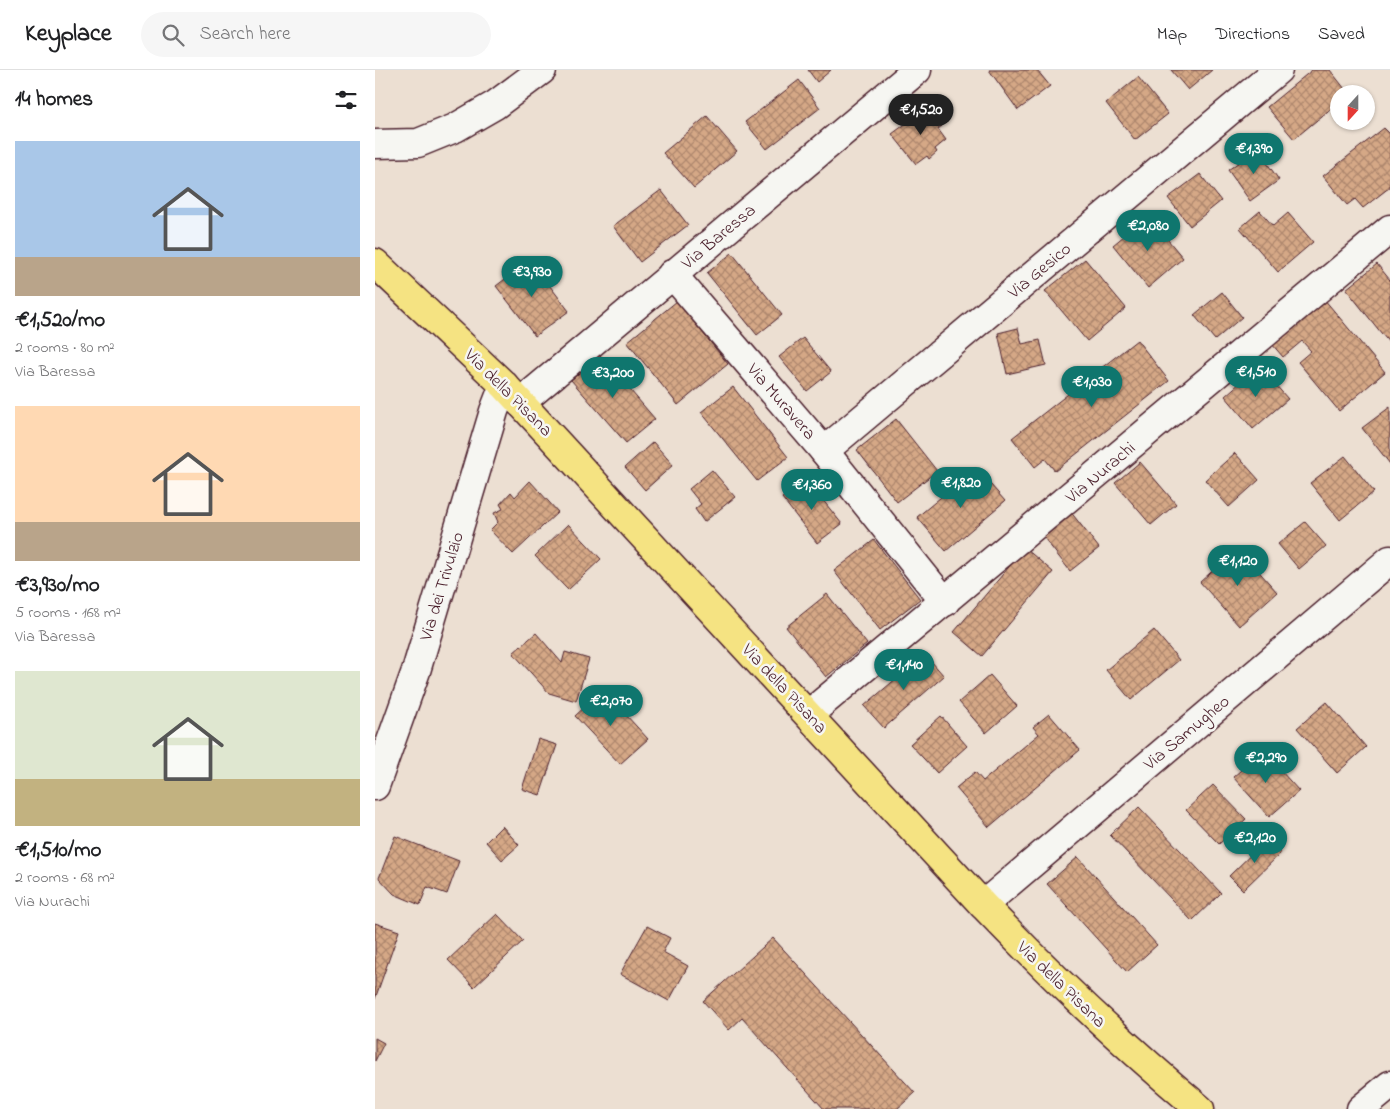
<!DOCTYPE html>
<html lang="en">
<head>
<meta charset="utf-8">
<style>
  :root { --surface:#fff; --page:#f6f6f6; --text:#202124; --muted:#757577; --line:#e0e0e0; --accent:#0f766e }
  body { margin:0; font-family:"Indie Flower",sans-serif; background:var(--page); color:var(--text); height:100vh; display:flex; flex-direction:column; font-size:19px; white-space:nowrap }
  * { box-sizing:border-box; margin:0 }
  p { font-size:16px; color:var(--muted) }
  .icon { flex:none; width:28px; height:28px; fill:none; stroke:currentColor; stroke-width:2; stroke-linecap:round; stroke-linejoin:round }
  .map { position:relative; flex:1; overflow:hidden }
  .drawer { display:flex; flex-direction:column; background:var(--surface); width:375px }
  .drawer>* { flex:none }
  .needle { width:32px; rotate:201deg }
  .fabs { position:absolute; left:955px; top:15px; display:grid; gap:10px }
  .fabs a { display:grid; place-items:center; width:45px; height:45px; border-radius:50%; background:var(--surface); box-shadow:0 1px 4px #0004; font-size:25px }
  .price { position:absolute; translate:-50% -42px; padding:0 11px; border-radius:18px; background:var(--accent); color:#fff; font-size:16px; line-height:32px; filter:drop-shadow(0 1px 2px #0008) }
  .price::after { content:''; position:absolute; left:50%; top:30px; width:15px; height:11px; margin-left:-8px; background:inherit; clip-path:polygon(0 0,100% 0,50% 100%) }
  .price.current { background:#222; color:#fff }
  ul { padding:0; list-style:none }
  li { display:grid; align-content:center; gap:10px; height:265px; padding:0 15px }
  li span { display:grid; place-items:center; height:155px; border-radius:0px; color:#555 }
  li>.icon { margin-inline-start:auto }
  span .icon { width:90px; height:90px; fill:#fffc; stroke-width:1 }
  li b { font-size:21px }
  h2 { display:flex; justify-content:space-between; align-items:center; height:60px; padding:0 15px; font-size:21px }
  header { display:flex; align-items:center; gap:30px; box-sizing:border-box; height:70px; padding:0 25px; background:var(--surface); border-bottom:1px solid var(--line) }
  header strong { font-size:24px }
  nav { display:flex; gap:28px; margin-inline-start:auto; font-size:18px }
  .search { width:350px; height:45px; background:var(--page); display:flex; align-items:center; gap:12px; box-sizing:border-box; padding:0 18px; border-radius:28px; color:var(--muted); font-size:19px }
  main { display:flex; flex:1; min-height:0 }
  .map>svg:first-child { display:block }
  .building { fill:url(#building-cross-hatch); stroke:#4a1f2b }
  .lines { fill:none; stroke-linecap:round; stroke-linejoin:round }
  .minor-casing { stroke:#4a1f2b; stroke-width:31 }
  .major-casing { stroke:#4a1f2b; stroke-width:31 }
  .minor { stroke:#f6f6f2; stroke-width:28 }
  .major { stroke:#f5e382; stroke-width:28 }
  .labels { text-anchor:middle; stroke-width:5; stroke-linejoin:round; paint-order:stroke }
  .street-label { font-size:18px; fill:#4a1f2b; stroke:#f6f6f2 }
</style>
</head>
<body>
<header>
<strong>Keyplace</strong>
<div class="search"><svg class="icon" aria-label="search" viewBox="0 0 24 24"><circle cx="10" cy="10" r="6"/><path d="M15 15l6 6"/></svg>Search here</div>
<nav><a>Map</a><a>Directions</a><a>Saved</a></nav>
</header>
<main>
<section class="drawer">
<h2>14 homes<svg class="icon" aria-label="filters" viewBox="0 0 24 24"><path d="M4 7h16M4 17h16"/><circle cx="9" cy="7" r="2"/><circle cx="15" cy="17" r="2"/></svg></h2>
<ul>
<li><span style="background:linear-gradient(#a9c7e8 75%,#b9a48a 0)"><svg class="icon" aria-label="home" viewBox="0 0 24 24"><path d="M3 11l9-7 9 7M6 9v11h12V9"/></svg></span><div><b>€1,520/mo</b><p>2 rooms · 80 m²</p><p>Via Baressa</p></div></li>
<li><span style="background:linear-gradient(#ffd9b3 75%,#b9a48a 0)"><svg class="icon" aria-label="home" viewBox="0 0 24 24"><path d="M3 11l9-7 9 7M6 9v11h12V9"/></svg></span><div><b>€3,930/mo</b><p>5 rooms · 168 m²</p><p>Via Baressa</p></div></li>
<li><span style="background:linear-gradient(#dfe7d0 70%,#c2b280 0)"><svg class="icon" aria-label="home" viewBox="0 0 24 24"><path d="M3 11l9-7 9 7M6 9v11h12V9"/></svg></span><div><b>€1,510/mo</b><p>2 rooms · 68 m²</p><p>Via Nurachi</p></div></li>
</ul>
</section>
<div class="map">
<svg width="1015" height="1039" viewBox="0 0 1015 1039">
  <defs>
    <pattern id="building-cross-hatch" width="8" height="8" patternUnits="userSpaceOnUse" patternTransform="scale(1.25)"><rect width="8" height="8" fill="#d5a886"/><path d="M0 0l8 8M0 8l8-8" fill="none" stroke="#af886e"/></pattern>
  </defs>
  <rect width="100%" height="100%" fill="#ecdfd2"/>
  <filter id="ink" filterUnits="userSpaceOnUse"><feTurbulence type="fractalNoise" baseFrequency=".02" numOctaves="2"/><feDisplacementMap in="SourceGraphic" scale="10" xChannelSelector="R" yChannelSelector="G"/><feConvolveMatrix kernelMatrix="1 2 1 2 8 2 1 2 1" color-interpolation-filters="sRGB"/></filter>
  <g filter="url(#ink)">
    <g class="building">
      <polygon points="433,0 456,0 442,12"/>
      <polygon points="614,0 662,0 675,16 643,40"/>
      <polygon points="796,0 837,0 813,20"/>
      <polygon points="937,0 955,0 974,24 964,24 964,32 919,69 892,37"/>
      <polygon points="763,7 793,44 760,70 731,33"/>
      <polygon points="424,10 445,38 392,79 370,52"/>
      <polygon points="552,38 567,56 563,59 571,70 560,79 562,82 554,89 552,86 541,94 517,64"/>
      <polygon points="332,46 362,81 319,118 288,83"/>
      <polygon points="1009,58 1015,64 1015,117 988,138 980,129 972,135 948,106"/>
      <polygon points="882,79 904,110 875,131 853,100"/>
      <polygon points="825,104 846,131 815,156 793,128"/>
      <polygon points="286,120 313,155 265,192 238,156"/>
      <polygon points="885,141 898,156 913,143 938,172 903,202 865,158"/>
      <polygon points="773,146 808,188 773,218 738,175"/>
      <polygon points="357,183 407,245 382,265 332,203"/>
      <polygon points="710,189 751,238 712,271 670,221"/>
      <polygon points="155,190 194,241 160,266 121,216"/>
      <polygon points="1002,194 1015,210 1015,274 971,219"/>
      <polygon points="847,222 867,247 840,270 819,245"/>
      <polygon points="949,229 1010,302 964,341 923,292 936,281 927,271 908,287 896,273"/>
      <polygon points="302,231 353,294 303,335 252,272"/>
      <polygon points="643,258 647,274 665,270 671,295 632,304 623,263"/>
      <polygon points="428,268 456,302 432,321 404,287"/>
      <polygon points="762,270 794,311 680,401 670,389 660,397 637,368"/>
      <polygon points="225,285 280,349 251,373 196,310"/>
      <polygon points="884,296 913,329 878,359 850,326"/>
      <polygon points="358,317 413,387 382,411 326,342"/>
      <polygon points="1015,337 1015,394 987,358"/>
      <polygon points="521,349 562,401 522,432 482,380"/>
      <polygon points="278,372 298,395 270,420 250,397"/>
      <polygon points="860,383 884,410 854,437 830,410"/>
      <polygon points="970,386 999,422 965,450 935,413"/>
      <polygon points="765,392 801,434 776,455 740,413"/>
      <polygon points="601,398 630,431 571,481 542,447"/>
      <polygon points="337,400 360,427 329,452 320,439 326,434 314,419"/>
      <polygon points="431,409 467,454 442,473 407,428"/>
      <polygon points="155,411 183,442 138,484 115,460 123,452 119,443 128,439 125,434 136,422 140,427"/>
      <polygon points="695,441 724,478 695,501 666,464"/>
      <polygon points="930,452 951,476 924,499 903,474"/>
      <polygon points="193,454 226,489 193,520 160,486"/>
      <polygon points="499,470 545,529 505,560 459,501"/>
      <polygon points="650,478 678,502 607,586 579,562"/>
      <polygon points="863,478 902,522 864,556 825,512"/>
      <polygon points="452,524 492,574 451,607 411,557"/>
      <polygon points="779,560 804,590 756,630 731,600"/>
      <polygon points="161,563 187,593 190,582 214,589 201,631 174,623 138,583"/>
      <polygon points="550,584 569,606 509,658 489,636"/>
      <polygon points="615,605 642,636 611,663 584,632"/>
      <polygon points="228,620 273,669 245,694 200,646"/>
      <polygon points="952,632 991,677 962,703 922,658"/>
      <polygon points="674,644 705,680 614,757 581,718 600,702 608,711 664,664 658,657"/>
      <polygon points="566,646 592,676 562,703 535,674"/>
      <polygon points="163,669 182,675 165,725 147,719"/>
      <polygon points="888,681 924,721 894,747 858,707"/>
      <polygon points="838,715 871,749 844,774 811,740"/>
      <polygon points="764,737 846,823 817,851 735,765"/>
      <polygon points="127,756 144,775 127,790 111,772"/>
      <polygon points="20,766 84,791 72,824 52,817 45,835 19,824 4,808"/>
      <polygon points="892,769 906,783 868,820 854,806"/>
      <polygon points="703,787 782,875 752,902 672,814"/>
      <polygon points="122,844 148,871 99,917 73,890"/>
      <polygon points="0,853 24,861 0,929"/>
      <polygon points="272,856 295,868 288,882 313,896 294,931 245,904"/>
      <polygon points="398,868 540,1023 522,1039 449,1039 367,948 354,960 328,931"/>
      <polygon points="0,968 9,973 0,991"/>
    </g>
    <g class="lines">
      <defs>
        <g id="minor">
          <polyline points="0,74 43,73 80,58 120,35 167,0"/>
          <polyline points="297,204 449,381 570,532"/>
          <polyline points="145,333 542,0"/>
          <polyline points="449,381 903,0"/>
          <polyline points="434,644 1015,159"/>
          <polyline points="0,716 41,601 119,341 129,315"/>
          <polyline points="608,835 1015,490"/>
          <polyline points="986,1039 1015,1015"/>
        </g>
        <path id="major" d="M0,193L129,315L608,835C677,907 749,975 825,1039"/>
      </defs>
      <use href="#minor" class="minor-casing"/>
      <use href="#major" class="major-casing"/>
      <use href="#minor" class="minor"/>
      <use href="#major" class="major"/>
    </g>
  </g>
  <g class="labels">
    <g class="street-label">
      <text transform="translate(343 166) rotate(-40)" y="6">Via Baressa</text>
      <text transform="translate(664 200) rotate(-40)" y="6">Via Gesico</text>
      <text transform="translate(134 322) rotate(45)" y="6">Via della Pisana</text>
      <text transform="translate(407 331) rotate(49)" y="6">Via Muravera</text>
      <text transform="translate(725 402) rotate(-40)" y="6">Via Nurachi</text>
      <text transform="translate(66 516) rotate(-73)" y="6">Via dei Trivulzio</text>
      <text transform="translate(410 618) rotate(47)" y="6">Via della Pisana</text>
      <text transform="translate(811 662) rotate(-40)" y="6">Via Samugheo</text>
      <text transform="translate(687 914) rotate(44)" y="6">Via della Pisana</text>
    </g>
  </g>
</svg>
<div class="fabs">
<a><svg class="needle" viewBox="-14 -14 28 28"><path d="M0-13l5 13h-10z" fill="#e53935"/><path d="M0 13l5-13h-10z" fill="#757577"/></svg></a>
</div>
<b class="price current" style="left:546px;top:66px">€1,520</b>
<b class="price" style="left:879px;top:105px">€1,390</b>
<b class="price" style="left:773px;top:182px">€2,080</b>
<b class="price" style="left:157px;top:228px">€3,930</b>
<b class="price" style="left:881px;top:328px">€1,510</b>
<b class="price" style="left:238px;top:329px">€3,200</b>
<b class="price" style="left:717px;top:338px">€1,030</b>
<b class="price" style="left:586px;top:439px">€1,820</b>
<b class="price" style="left:437px;top:441px">€1,360</b>
<b class="price" style="left:863px;top:517px">€1,120</b>
<b class="price" style="left:529px;top:621px">€1,140</b>
<b class="price" style="left:236px;top:657px">€2,070</b>
<b class="price" style="left:891px;top:714px">€2,290</b>
<b class="price" style="left:880px;top:794px">€2,120</b>
</div>
</main>
</body>
</html>
